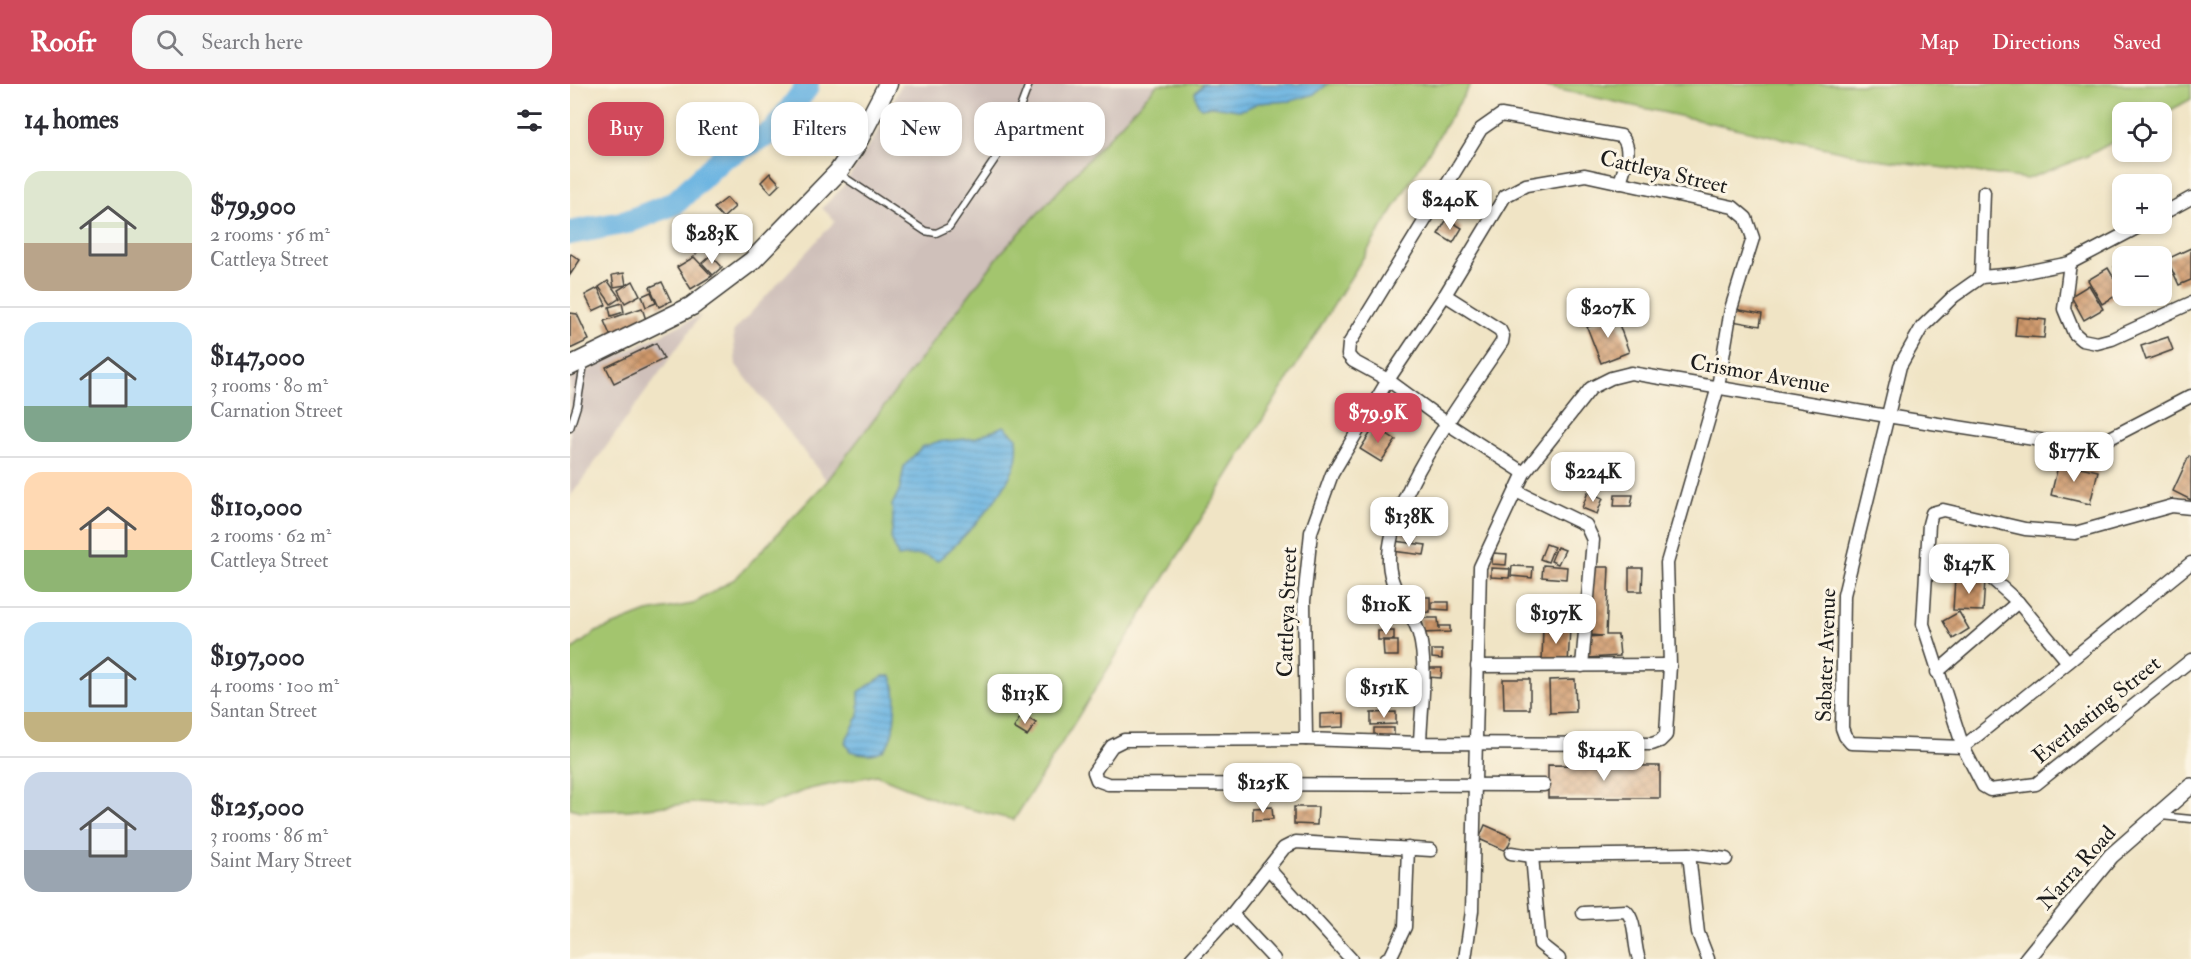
<!DOCTYPE html>
<html lang="en">
<head>
<meta charset="utf-8">
<style>
  :root { --surface:#fff; --page:#f7f7f7; --text:#2b2b33; --muted:#7c7c81; --line:#e1e1e2; --accent:#d1495b }
  body { margin:0; font-family:"IM FELL Double Pica",serif; background:var(--page); color:var(--text); height:100vh; display:flex; flex-direction:column; font-size:22px; white-space:nowrap }
  * { box-sizing:border-box; margin:0 }
  p { font-size:20px; color:var(--muted) }
  .icon { flex:none; width:33px; height:33px; fill:none; stroke:currentColor; stroke-width:2; stroke-linecap:round; stroke-linejoin:round }
  .map { position:relative; flex:1; overflow:hidden }
  .sheet { display:flex; flex-direction:column; background:var(--surface); width:570px }
  .sheet>* { flex:none }
  .top-card { position:absolute; left:18px; top:18px; width:570px; height:54px; display:flex; gap:12px }
  .controls { position:absolute; left:1542px; top:18px; display:grid; gap:12px }
  .controls a { display:grid; place-items:center; width:60px; height:60px; border-radius:12px; background:var(--surface); box-shadow:0 3px 9px #0003; font-size:30px }
  .price { position:absolute; translate:-50% -51px; padding:0 14px; border-radius:12px; background:#fff; color:#222; font-size:20px; line-height:39px; filter:drop-shadow(0 2px 3px #0008) }
  .price::after { content:''; position:absolute; left:50%; top:36px; width:18px; height:14px; margin-left:-9px; background:inherit; clip-path:polygon(0 0,100% 0,50% 100%) }
  .price.on { background:var(--accent); color:#fff }
  ul { padding:0; list-style:none }
  li { display:flex; align-items:center; gap:18px; height:150px; padding:0 24px }
  li+li { border-top:2px solid var(--line) }
  li span { display:grid; place-items:center; flex:none; width:168px; height:120px; border-radius:18px; color:#555 }
  li>.icon { margin-inline-start:auto }
  span .icon { width:72px; height:72px; fill:#fffc; stroke-width:1 }
  li b { font-size:26px }
  h2 { display:flex; justify-content:space-between; align-items:center; height:72px; padding:0 24px; font-size:26px }
  .pill { padding:0 21px; border-radius:18px; background:var(--surface); box-shadow:0 3px 9px #0003; font-size:21px; line-height:54px }
  .pill.on { background:var(--accent); color:#fff }
  header { display:flex; align-items:center; gap:36px; box-sizing:border-box; height:84px; padding:0 30px; background:var(--accent); color:#fff }
  header strong { font-size:28px }
  nav { display:flex; gap:33px; margin-inline-start:auto; font-size:21px }
  .search { width:420px; height:54px; background:var(--page); display:flex; align-items:center; gap:15px; box-sizing:border-box; padding:0 21px; border-radius:18px; color:var(--muted); font-size:22px }
  main { display:flex; flex:1; min-height:0 }
  .map>svg:first-child { display:block }
  .industrial { fill:#cfc0ba }
  .green { fill:#a3c56e; stroke:#607045; stroke-width:1.5 }
  .water { fill:url(#water-rules); stroke:#42687e; stroke-width:1.5 }
  .lines { fill:none; stroke-linecap:round; stroke-linejoin:round }
  .river { stroke:#69b3e1; stroke-width:24 }
  .building { fill:url(#building-cross-hatch) }
  .service-casing { stroke:#3c3a35; stroke-width:9 }
  .minor-casing { stroke:#3c3a35; stroke-width:15 }
  .tertiary-casing { stroke:#3c3a35; stroke-width:18 }
  .secondary-casing { stroke:#3c3a35; stroke-width:21 }
  .service { stroke:#fff; stroke-width:6 }
  .minor { stroke:#fff; stroke-width:12 }
  .tertiary { stroke:#fff; stroke-width:15 }
  .secondary { stroke:#fff; stroke-width:18 }
  .labels { text-anchor:middle; stroke-width:6; stroke-linejoin:round; paint-order:stroke }
  .street-label { font-size:22px; fill:#1c1c1c; stroke:#fcf5e5 }
</style>
</head>
<body>
<header>
<strong>Roofr</strong>
<div class="search"><svg class="icon" aria-label="search" viewBox="0 0 24 24"><circle cx="10" cy="10" r="6"/><path d="M15 15l6 6"/></svg>Search here</div>
<nav><a>Map</a><a>Directions</a><a>Saved</a></nav>
</header>
<main>
<section class="sheet">
<h2>14 homes<svg class="icon" aria-label="filters" viewBox="0 0 24 24"><path d="M4 7h16M4 17h16"/><circle cx="9" cy="7" r="2"/><circle cx="15" cy="17" r="2"/></svg></h2>
<ul>
<li><span style="background:linear-gradient(#dfe7d0 60%,#b9a48a 0)"><svg class="icon" aria-label="home" viewBox="0 0 24 24"><path d="M3 11l9-7 9 7M6 9v11h12V9"/></svg></span><div><b>$79,900</b><p>2 rooms · 56 m²</p><p>Cattleya Street</p></div></li>
<li><span style="background:linear-gradient(#bfe0f5 70%,#7fa58c 0)"><svg class="icon" aria-label="home" viewBox="0 0 24 24"><path d="M3 11l9-7 9 7M6 9v11h12V9"/></svg></span><div><b>$147,000</b><p>3 rooms · 80 m²</p><p>Carnation Street</p></div></li>
<li><span style="background:linear-gradient(#ffd9b3 65%,#8fb573 0)"><svg class="icon" aria-label="home" viewBox="0 0 24 24"><path d="M3 11l9-7 9 7M6 9v11h12V9"/></svg></span><div><b>$110,000</b><p>2 rooms · 62 m²</p><p>Cattleya Street</p></div></li>
<li><span style="background:linear-gradient(#bfe0f5 75%,#c2b280 0)"><svg class="icon" aria-label="home" viewBox="0 0 24 24"><path d="M3 11l9-7 9 7M6 9v11h12V9"/></svg></span><div><b>$197,000</b><p>4 rooms · 100 m²</p><p>Santan Street</p></div></li>
<li><span style="background:linear-gradient(#c9d6e8 65%,#9aa5b1 0)"><svg class="icon" aria-label="home" viewBox="0 0 24 24"><path d="M3 11l9-7 9 7M6 9v11h12V9"/></svg></span><div><b>$125,000</b><p>3 rooms · 86 m²</p><p>Saint Mary Street</p></div></li>
</ul>
</section>
<div class="map">
<svg width="1621" height="875" viewBox="0 0 1621 875">
  <defs>
    <pattern id="water-rules" width="6" height="5" patternUnits="userSpaceOnUse" patternTransform="scale(1.5)"><rect width="6" height="5" fill="#69b3e1"/><path d="M0 2.5h6" fill="none" stroke="#5a99c0"/></pattern>
    <pattern id="building-cross-hatch" width="8" height="8" patternUnits="userSpaceOnUse" patternTransform="scale(1.5)"><rect width="8" height="8" fill="#cf986b"/><path d="M0 0l8 8M0 8l8-8" fill="none" stroke="#a77b57"/></pattern>
  </defs>
  <rect width="100%" height="100%" fill="#fcf5e5"/>
  <filter id="ink" filterUnits="userSpaceOnUse"><feTurbulence type="fractalNoise" baseFrequency=".0167" numOctaves="2"/><feDisplacementMap in="SourceGraphic" scale="12" xChannelSelector="R" yChannelSelector="G"/><feConvolveMatrix kernelMatrix="1 2 1 2 8 2 1 2 1" color-interpolation-filters="sRGB"/></filter>
  <filter id="wash" filterUnits="userSpaceOnUse"><feTurbulence type="fractalNoise" baseFrequency=".008" numOctaves="4" result="noise"/><feDisplacementMap in="SourceGraphic" scale="24" xChannelSelector="R" yChannelSelector="G"/><feGaussianBlur stdDeviation="1.35" result="paint"/><feColorMatrix in="noise" values="0 0 0 0 0 0 0 0 0 0 0 0 0 0 0 0 0 1.4 0 .05"/><feComposite in="paint" operator="in"/></filter>
  <g filter="url(#wash)">
    <rect width="100%" height="100%" fill="#f0e4c5"/>
    <g class="industrial">
      <polygon points="331,0 588,0 431,169 257,397 166,281 163,248 265,137 252,124 271,105 315,37"/>
      <polygon points="131,231 0,413 0,295"/>
    </g>
    <g class="green">
      <polygon points="588,0 901,0 444,736 375,719 306,691 239,705 191,723 124,719 58,726 10,727 0,724 0,567 26,548 77,528 123,520 166,494 257,397 431,169"/>
      <polygon points="963,0 1621,0 1621,15 1592,31 1592,28 1552,28 1552,53 1517,72 1457,95 1307,75"/>
    </g>
    <g class="water">
      <polygon points="633,0 758,0 745,10 721,17 688,19 675,25 668,26 643,22 631,24 628,21 625,9"/>
      <path d="M434,342L447,354C448,364 447,377 443,386C429,417 393,456 367,477C357,469 340,471 328,473L321,454L323,436L322,421L330,405L334,382L352,363L367,358L405,354Z"/>
      <path d="M313,592H321C327,605 326,616 325,629C323,662 315,677 280,667L275,658L289,631V608Z"/>
    </g>
    <g class="lines">
      <polyline class="river" points="0,149 57,138 105,119 152,74 204,47 237,3 237,0"/>
    </g>
    <g id="blocks">
      <g class="building">
        <polygon points="200,89 210,100 201,109 191,98"/>
        <polygon points="157,114 165,123 153,134 144,124"/>
        <polygon points="877,135 892,144 883,159 868,150"/>
        <polygon points="122,152 133,161 126,170 115,160"/>
        <polygon points="1621,164 1621,196 1609,201 1597,175"/>
        <polygon points="1,170 10,176 0,191 0,172"/>
        <polygon points="141,171 152,183 143,191 132,179"/>
        <polygon points="124,173 142,192 121,205 107,183"/>
        <polygon points="1552,178 1552,199 1544,182"/>
        <polygon points="1538,184 1552,208 1532,220 1518,196"/>
        <polygon points="54,189 56,201 44,203 42,191"/>
        <polygon points="38,197 50,214 41,220 29,203"/>
        <polygon points="63,197 70,211 55,219 48,206"/>
        <polygon points="92,198 101,217 89,223 80,203"/>
        <polygon points="1519,201 1533,225 1514,236 1501,212"/>
        <polygon points="28,204 36,221 23,227 15,211"/>
        <polygon points="81,208 86,219 76,223 72,212"/>
        <polygon points="52,219 54,228 41,232 39,223"/>
        <polygon points="72,224 77,239 41,253 34,237"/>
        <polygon points="1165,225 1192,230 1190,242 1162,237"/>
        <polygon points="0,229 7,230 19,256 0,265"/>
        <polygon points="1046,232 1059,268 1031,279 1017,243"/>
        <polygon points="1447,233 1476,236 1474,254 1445,252"/>
        <polygon points="1598,253 1603,266 1576,276 1571,262"/>
        <polygon points="86,259 94,275 44,299 36,283"/>
        <polygon points="805,342 826,356 811,378 790,365"/>
        <polygon points="1619,372 1621,373 1621,416 1603,407"/>
        <polygon points="1489,378 1528,387 1520,420 1481,411"/>
        <polygon points="1018,408 1033,414 1027,430 1012,424"/>
        <polygon points="1045,411 1063,411 1061,422 1044,422"/>
        <polygon points="834,441 849,448 845,457 830,449"/>
        <polygon points="824,457 856,461 854,471 822,467"/>
        <polygon points="976,460 984,463 978,478 970,475"/>
        <polygon points="987,463 995,466 988,480 981,477"/>
        <polygon points="923,469 937,470 936,481 922,480"/>
        <polygon points="973,481 997,483 996,495 972,493"/>
        <polygon points="942,482 963,483 962,494 941,492"/>
        <polygon points="1022,483 1039,483 1036,551 1048,551 1050,572 1018,574 1016,553 1033,552 1020,551"/>
        <polygon points="921,484 940,485 939,494 921,493"/>
        <polygon points="1059,484 1073,484 1072,507 1059,507"/>
        <polygon points="1385,495 1415,496 1413,527 1383,526"/>
        <polygon points="843,513 860,513 860,528 844,529"/>
        <polygon points="862,518 879,518 879,526 862,525"/>
        <polygon points="1389,528 1399,545 1383,555 1373,537"/>
        <polygon points="850,534 868,534 869,545 869,542 880,542 880,548 851,549"/>
        <polygon points="973,542 1000,544 998,580 972,579"/>
        <rect x="808" y="547" width="16" height="9"/>
        <polygon points="813,557 828,557 828,572 814,572"/>
        <polygon points="862,566 872,566 872,575 862,574"/>
        <polygon points="859,584 872,584 871,594 858,593"/>
        <polygon points="933,595 960,595 960,625 934,625"/>
        <polygon points="1005,595 1006,628 980,629 979,596"/>
        <polygon points="826,628 826,640 801,641 801,629"/>
        <polygon points="774,629 774,643 750,644 750,630"/>
        <polygon points="452,630 466,639 457,652 444,644"/>
        <rect x="804" y="644" width="20" height="13"/>
        <polygon points="978,681 1090,682 1090,714 978,714"/>
        <polygon points="702,723 703,735 683,736 683,724"/>
        <polygon points="724,723 748,723 747,741 724,740"/>
        <polygon points="915,741 942,753 936,767 909,755"/>
      </g>
    </g>
  </g>
  <g filter="url(#ink)">
    <use href="#blocks" fill-opacity="0" stroke="#3c3a35" stroke-width="1.5"/>
    <g class="lines">
      <defs>
        <g id="service">
          <polyline points="268,89 355,147 366,149 379,143 438,56 459,0"/>
          <polyline points="0,344 7,322 14,280"/>
          <polyline points="1591,732 1621,735"/>
        </g>
        <g id="minor">
          <polygon points="1015,91 1163,123 1176,134 1183,154 1161,225 1148,303 1097,479 1100,581 1096,651 1090,657 1082,660 850,659 736,655 734,517 741,448 762,390 818,296 875,211 935,112 956,101"/>
          <polyline points="1592,130 1621,114"/>
          <polyline points="1574,140 1500,179 1446,190 1411,193 1384,212 1352,243 1330,282 1274,511 1272,644 1275,652 1281,659 1393,663 1621,479"/>
          <polyline points="1500,179 1494,225 1504,249 1512,256 1527,259 1542,255 1621,219"/>
          <polyline points="1411,193 1414,108"/>
          <path d="M954,389L878,340L818,296L783,277L778,271L779,260L911,45L931,31L1051,52C1064,65 1054,83 1050,99"/>
          <polyline points="946,407 1016,441 1023,456 1012,582"/>
          <polyline points="1621,424 1602,422 1505,449 1455,445 1373,426 1362,429 1359,440 1353,540 1393,663 1413,702 1420,706 1466,700 1621,576"/>
          <polyline points="1420,493 1448,518 1498,578"/>
          <polyline points="907,582 1100,581"/>
          <polyline points="1367,588 1448,518"/>
          <polyline points="736,655 554,656 542,662 524,688 527,696 538,700 974,701"/>
          <path d="M850,659C851,625 858,582 849,550C841,522 821,511 819,479C816,414 896,313 932,258L933,252L930,246L875,211"/>
          <polyline points="941,769 962,772 1119,770 1156,775"/>
          <polyline points="1119,770 1128,849 1138,875"/>
          <polyline points="962,772 970,860 989,875"/>
          <polyline points="698,784 781,875"/>
          <path d="M1013,829L1056,827C1067,838 1063,860 1069,875"/>
          <polyline points="662,830 704,875"/>
          <polyline points="621,875 662,830 714,764 726,758 861,766"/>
          <polyline points="816,875 821,872 835,843 838,764"/>
          <polyline points="895,875 902,827 910,483 954,389 1021,304 1041,294 1061,289 1317,332 1521,364 1621,312"/>
        </g>
        <polyline id="tertiary" points="1457,875 1541,772 1621,702"/>
        <polyline id="secondary" points="0,282 122,222 182,177 268,88 285,63 318,0"/>
      </defs>
      <use href="#service" class="service-casing"/>
      <use href="#minor" class="minor-casing"/>
      <use href="#tertiary" class="tertiary-casing"/>
      <use href="#secondary" class="secondary-casing"/>
      <use href="#service" class="service"/>
      <use href="#minor" class="minor"/>
      <use href="#tertiary" class="tertiary"/>
      <use href="#secondary" class="secondary"/>
    </g>
  </g>
  <g class="labels">
    <g class="street-label">
      <text transform="translate(1094 87) rotate(13)" y="8">Cattleya Street</text>
      <text transform="translate(1190 289) rotate(10)" y="8">Crismor Avenue</text>
      <text transform="translate(716 528) rotate(-88)" y="8">Cattleya Street</text>
      <text transform="translate(1255 571) rotate(-88)" y="8">Sabater Avenue</text>
      <text transform="translate(1526 625) rotate(-39)" y="8">Everlasting Street</text>
      <text transform="translate(1506 783) rotate(-48)" y="8">Narra Road</text>
    </g>
  </g>
</svg>
<div class="controls">
<a><svg class="icon" aria-label="locate" viewBox="0 0 24 24"><circle cx="12" cy="12" r="6"/><path d="M12 2v4M12 18v4M2 12h4M18 12h4"/></svg></a>
<a>+</a>
<a>−</a>
</div>
<b class="price" style="left:880px;top:147px">$240K</b>
<b class="price" style="left:142px;top:181px">$283K</b>
<b class="price" style="left:1038px;top:255px">$207K</b>
<b class="price on" style="left:808px;top:360px">$79.9K</b>
<b class="price" style="left:1504px;top:399px">$177K</b>
<b class="price" style="left:1023px;top:419px">$224K</b>
<b class="price" style="left:839px;top:464px">$138K</b>
<b class="price" style="left:1399px;top:511px">$147K</b>
<b class="price" style="left:816px;top:552px">$110K</b>
<b class="price" style="left:986px;top:561px">$197K</b>
<b class="price" style="left:814px;top:635px">$151K</b>
<b class="price" style="left:455px;top:641px">$113K</b>
<b class="price" style="left:1034px;top:698px">$142K</b>
<b class="price" style="left:693px;top:730px">$125K</b>
<div class="top-card">
<a class="pill on">Buy</a>
<a class="pill">Rent</a>
<a class="pill">Filters</a>
<a class="pill">New</a>
<a class="pill">Apartment</a>
</div>
</div>
</main>
</body>
</html>
